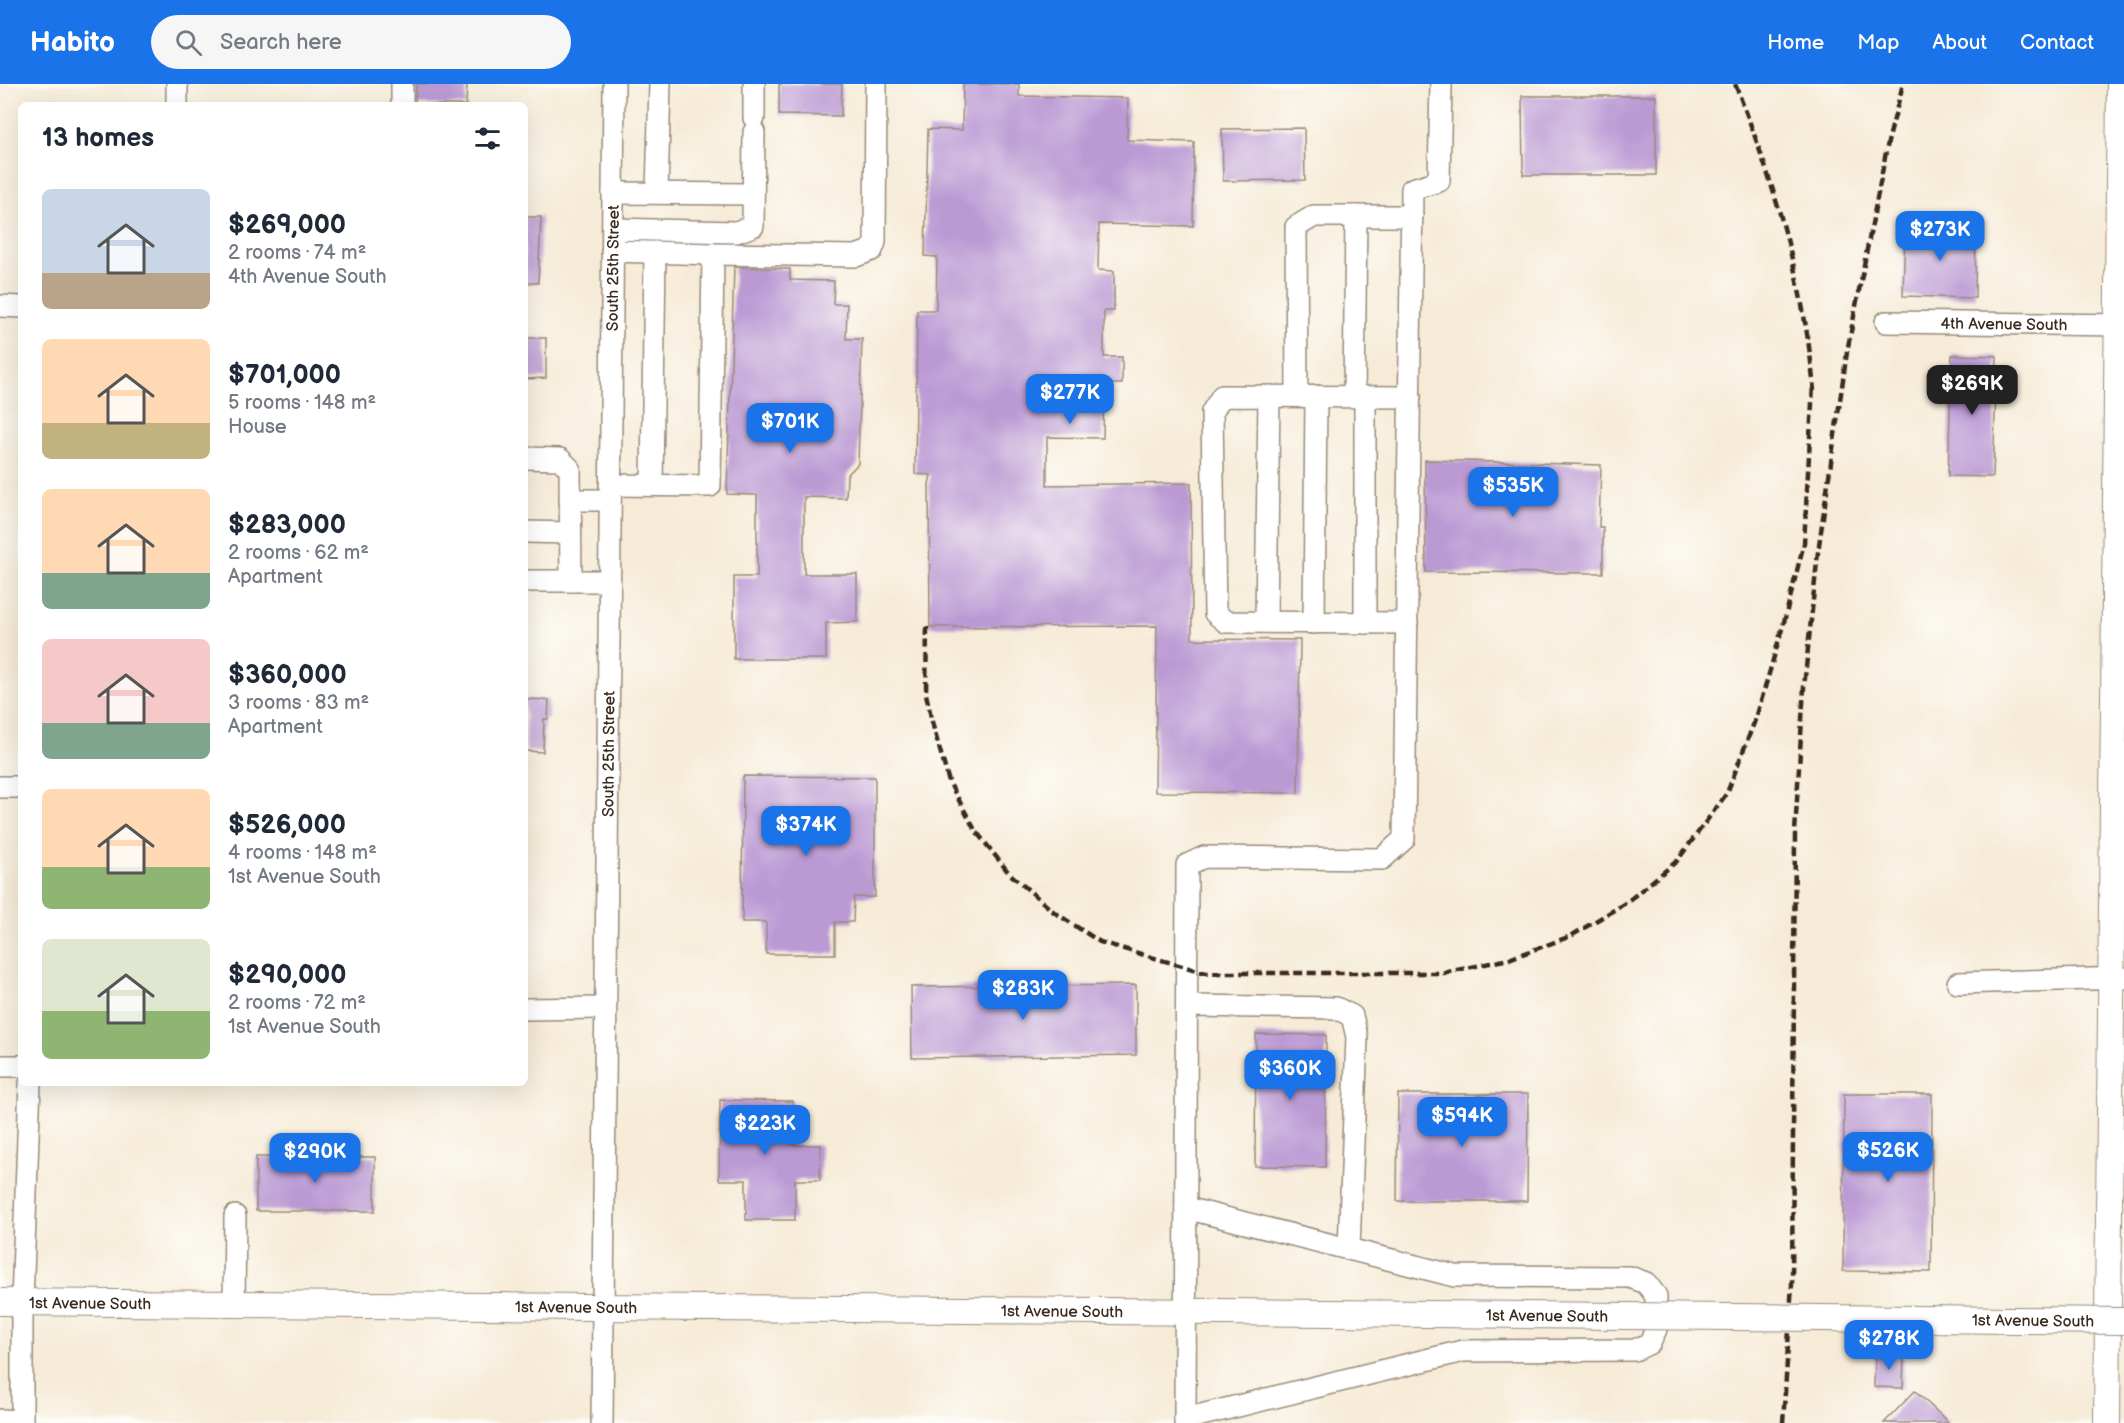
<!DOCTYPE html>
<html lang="en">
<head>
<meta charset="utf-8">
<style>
  :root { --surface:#fff; --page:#f6f6f7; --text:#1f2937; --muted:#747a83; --accent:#1a73e8 }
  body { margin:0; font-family:"Balsamiq Sans",sans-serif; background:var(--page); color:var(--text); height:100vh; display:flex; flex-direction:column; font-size:22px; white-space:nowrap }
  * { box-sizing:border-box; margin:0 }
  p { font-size:20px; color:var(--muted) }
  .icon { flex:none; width:33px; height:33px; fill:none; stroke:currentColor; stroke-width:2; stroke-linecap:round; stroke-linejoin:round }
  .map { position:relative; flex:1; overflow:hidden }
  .details { position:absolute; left:18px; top:18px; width:510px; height:984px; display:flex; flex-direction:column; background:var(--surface); border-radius:9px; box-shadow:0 6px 24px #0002 }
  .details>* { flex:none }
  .price { position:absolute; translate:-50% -51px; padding:0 14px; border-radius:12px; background:var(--accent); color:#fff; font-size:20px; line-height:39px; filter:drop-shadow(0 2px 3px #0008) }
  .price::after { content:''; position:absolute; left:50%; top:36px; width:18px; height:14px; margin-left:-9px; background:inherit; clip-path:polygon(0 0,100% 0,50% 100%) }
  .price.selected { background:#222; color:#fff }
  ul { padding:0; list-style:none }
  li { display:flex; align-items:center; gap:18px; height:150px; padding:0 24px }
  li span { display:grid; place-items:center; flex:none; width:168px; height:120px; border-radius:9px; color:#555 }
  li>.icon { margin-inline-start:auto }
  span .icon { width:72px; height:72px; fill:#fffc; stroke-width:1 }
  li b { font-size:26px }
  h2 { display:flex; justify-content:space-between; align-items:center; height:72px; padding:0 24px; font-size:26px }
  header { display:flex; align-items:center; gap:36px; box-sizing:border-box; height:84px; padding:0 30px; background:var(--accent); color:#fff }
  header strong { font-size:28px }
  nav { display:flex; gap:33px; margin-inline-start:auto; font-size:21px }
  .search { width:420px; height:54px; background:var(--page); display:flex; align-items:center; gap:15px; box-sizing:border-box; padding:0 21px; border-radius:33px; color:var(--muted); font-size:22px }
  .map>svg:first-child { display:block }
  .building { fill:#bb9ad4 }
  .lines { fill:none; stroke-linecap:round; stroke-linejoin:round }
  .minor-casing { stroke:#988a7a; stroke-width:24 }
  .major-casing { stroke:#988a7a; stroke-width:28 }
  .minor { stroke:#fff; stroke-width:21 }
  .major { stroke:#fff; stroke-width:26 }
  .rail { stroke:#3b2a1e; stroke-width:4.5; stroke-dasharray:9 4.5; stroke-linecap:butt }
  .major-bridge-casing { stroke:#988a7a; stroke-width:28; stroke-linecap:butt }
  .major-bridge { stroke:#fff; stroke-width:26 }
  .labels { text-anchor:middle; stroke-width:4.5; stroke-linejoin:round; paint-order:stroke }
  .street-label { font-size:16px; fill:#3b2a1e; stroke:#fdfcf7 }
</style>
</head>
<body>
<header>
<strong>Habito</strong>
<div class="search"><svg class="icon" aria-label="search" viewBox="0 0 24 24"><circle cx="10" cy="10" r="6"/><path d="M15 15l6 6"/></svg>Search here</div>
<nav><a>Home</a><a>Map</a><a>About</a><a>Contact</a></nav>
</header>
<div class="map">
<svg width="2124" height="1339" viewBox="0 0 2124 1339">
  <rect width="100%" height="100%" fill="#fdfcf7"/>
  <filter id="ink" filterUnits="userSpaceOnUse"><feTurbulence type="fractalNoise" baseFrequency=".0167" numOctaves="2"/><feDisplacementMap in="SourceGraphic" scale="12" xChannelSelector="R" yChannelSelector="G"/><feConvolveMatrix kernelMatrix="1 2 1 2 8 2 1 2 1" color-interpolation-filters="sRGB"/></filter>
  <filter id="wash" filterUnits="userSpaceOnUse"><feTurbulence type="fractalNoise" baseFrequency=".008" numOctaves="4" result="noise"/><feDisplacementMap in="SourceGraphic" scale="24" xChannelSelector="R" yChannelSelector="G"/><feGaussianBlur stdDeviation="1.35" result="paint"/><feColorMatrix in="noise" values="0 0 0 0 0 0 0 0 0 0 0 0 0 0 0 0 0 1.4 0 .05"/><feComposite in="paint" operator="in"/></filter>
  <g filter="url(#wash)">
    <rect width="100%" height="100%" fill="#f6ebd7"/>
    <g id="blocks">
      <g class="building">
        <polygon points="416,0 467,0 466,21 415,21"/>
        <polygon points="779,0 842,0 841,32 779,31"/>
        <polygon points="963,0 1019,0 1019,12 1128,14 1127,56 1194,58 1193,142 1099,140 1098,186 1114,187 1114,227 1104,227 1104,273 1122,273 1122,300 1104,300 1103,354 1047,353 1047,401 1191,399 1192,555 1300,556 1298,709 1155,708 1157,542 930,543 929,400 931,391 915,390 917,226 936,226 937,173 925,172 928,45 962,46"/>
        <polygon points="1522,12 1656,12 1656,91 1523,91"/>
        <polygon points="1304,44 1305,96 1223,97 1222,45"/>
        <polygon points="525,133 541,133 538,199 525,199"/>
        <polygon points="1905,142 1976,143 1975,214 1903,212"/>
        <polygon points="734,183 790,185 790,196 834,197 833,220 847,220 846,255 862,255 858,380 847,391 846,414 804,413 804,490 857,490 857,538 826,539 826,575 734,575 734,493 757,493 757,411 727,410"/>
        <polygon points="525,254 546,254 546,294 525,295"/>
        <polygon points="1952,271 1997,272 1993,393 1948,392"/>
        <polygon points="1425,376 1601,381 1599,443 1603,443 1603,489 1426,488"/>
        <polygon points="525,615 549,616 548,635 544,635 543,668 526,667"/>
        <polygon points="743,692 875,693 875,813 854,813 853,838 835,838 835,870 766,870 766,838 742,838"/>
        <polygon points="1136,901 1136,971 912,974 911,903"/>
        <polygon points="1256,950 1326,951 1325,1083 1255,1082"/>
        <polygon points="1398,1010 1528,1010 1527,1117 1397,1117"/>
        <polygon points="1844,1010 1932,1010 1931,1188 1843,1187"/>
        <polygon points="720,1016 793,1017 792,1061 821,1061 820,1096 795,1096 795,1136 746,1136 746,1096 719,1096"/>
        <rect x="256" y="1073" width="119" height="54"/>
        <polygon points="1875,1270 1904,1272 1903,1304 1874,1303"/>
        <polygon points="1915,1307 1949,1339 1884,1339"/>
      </g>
    </g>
  </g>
  <g filter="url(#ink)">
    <use href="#blocks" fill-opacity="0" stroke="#988a7a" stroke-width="1.5"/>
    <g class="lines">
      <defs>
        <g id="minor">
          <polyline points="177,21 177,0"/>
          <polyline points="402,21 402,0"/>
          <polyline points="754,34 754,0"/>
          <polyline points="613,109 753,110"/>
          <polyline points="657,109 660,0"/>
          <polyline points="613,145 736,148 753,142 754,48"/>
          <polyline points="713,170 856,172 872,166 875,158 876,0"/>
          <polyline points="0,222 21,223"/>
          <path id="s1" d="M1886,238L2124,241"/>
          <polyline points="1297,312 1296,143 1314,132 1412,132"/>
          <polyline points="1354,312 1356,132"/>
          <polyline points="525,374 560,375 570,385 571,497"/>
          <polyline points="610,401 710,402 713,170 612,167"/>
          <polyline points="652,401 655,168"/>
          <polyline points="570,416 610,416"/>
          <polyline points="525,448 570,449"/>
          <polyline points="525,497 609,497"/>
          <polyline points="1266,538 1269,312"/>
          <polyline points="1314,539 1316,312"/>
          <polyline points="1365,539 1365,313"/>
          <polyline points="1407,539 1226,538 1215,529 1212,328 1222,312 1410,313"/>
          <polyline points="0,703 21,703"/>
          <polyline points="1958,899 2124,894"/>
          <polyline points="1187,922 1336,924 1352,932 1357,953 1349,1164"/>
          <polyline points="525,925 605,924"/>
          <polyline points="0,982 21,982"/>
          <polyline points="234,1220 235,1132"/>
          <polyline points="1185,1335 1463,1267 1635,1266 1650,1259 1656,1245 1656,1212 1646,1199 1630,1193 1455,1192 1186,1124"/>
          <polyline points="0,1336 22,1337"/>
          <polyline points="22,1339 22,1218 30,999"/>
          <path id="s2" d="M602,1339L614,0"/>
          <polyline points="1185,1339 1187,781 1204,773 1382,775 1404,755 1412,105 1439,97 1441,0"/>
        </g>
        <g id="major">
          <path id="s3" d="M0,1218L1327,1229"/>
          <polyline points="2107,1339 2120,0"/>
        </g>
      </defs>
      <use href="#minor" class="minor-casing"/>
      <use href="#major" class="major-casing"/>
      <use href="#minor" class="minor"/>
      <use href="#major" class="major"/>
      <g class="rail">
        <path d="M1735,0C1774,98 1805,201 1814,307"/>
        <polyline points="927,543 926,610 933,642 949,698 975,746 1009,789 1054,828 1100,858 1206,889 1443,889 1509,875 1571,852 1627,818 1677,777 1727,709 1757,631 1784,538 1804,459 1813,301"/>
        <polyline points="1783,1339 1792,1200 1795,748 1804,603 1818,468 1847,268 1888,58 1903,0"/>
      </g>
      <defs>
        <g id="major-bridge">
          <path id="s4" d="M1327,1229L2124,1237"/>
        </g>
      </defs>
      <use href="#major-bridge" class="major-bridge-casing"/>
      <use href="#major-bridge" class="major-bridge"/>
    </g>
  </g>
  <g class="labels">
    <g class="street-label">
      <text dy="6" stroke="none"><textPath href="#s2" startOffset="1155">South 25th Street</textPath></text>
      <text dy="6" stroke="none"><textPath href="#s1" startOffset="118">4th Avenue South</textPath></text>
      <text dy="6" stroke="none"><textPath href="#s2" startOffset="669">South 25th Street</textPath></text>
      <text dy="6" stroke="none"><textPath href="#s3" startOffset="90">1st Avenue South</textPath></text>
      <text dy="6" stroke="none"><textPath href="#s3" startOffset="576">1st Avenue South</textPath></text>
      <text dy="6" stroke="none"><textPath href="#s3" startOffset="1062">1st Avenue South</textPath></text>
      <text dy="6" stroke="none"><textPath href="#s4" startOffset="220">1st Avenue South</textPath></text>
      <text dy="6" stroke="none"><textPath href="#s4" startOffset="706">1st Avenue South</textPath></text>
    </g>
  </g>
</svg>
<b class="price" style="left:1940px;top:178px">$273K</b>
<b class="price selected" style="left:1972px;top:332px">$269K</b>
<b class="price" style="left:1070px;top:341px">$277K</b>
<b class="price" style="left:790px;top:370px">$701K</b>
<b class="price" style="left:1513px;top:434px">$535K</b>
<b class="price" style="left:806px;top:773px">$374K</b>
<b class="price" style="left:1023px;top:937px">$283K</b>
<b class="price" style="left:1290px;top:1017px">$360K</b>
<b class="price" style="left:1462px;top:1064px">$594K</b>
<b class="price" style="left:765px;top:1072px">$223K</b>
<b class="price" style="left:1888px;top:1099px">$526K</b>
<b class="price" style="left:315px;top:1100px">$290K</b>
<b class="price" style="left:1889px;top:1287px">$278K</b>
<section class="details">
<h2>13 homes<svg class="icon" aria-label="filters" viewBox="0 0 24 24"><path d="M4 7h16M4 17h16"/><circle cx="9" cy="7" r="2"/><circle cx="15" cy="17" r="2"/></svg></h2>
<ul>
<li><span style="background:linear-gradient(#c9d6e8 70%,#b9a48a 0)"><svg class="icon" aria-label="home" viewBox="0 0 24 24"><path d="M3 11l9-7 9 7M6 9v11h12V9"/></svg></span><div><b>$269,000</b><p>2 rooms · 74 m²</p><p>4th Avenue South</p></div></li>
<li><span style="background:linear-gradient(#ffd9b3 70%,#c2b280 0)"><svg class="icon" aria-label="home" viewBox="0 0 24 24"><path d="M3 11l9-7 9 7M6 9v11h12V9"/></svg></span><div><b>$701,000</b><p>5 rooms · 148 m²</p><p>House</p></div></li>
<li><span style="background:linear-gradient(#ffd9b3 70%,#7fa58c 0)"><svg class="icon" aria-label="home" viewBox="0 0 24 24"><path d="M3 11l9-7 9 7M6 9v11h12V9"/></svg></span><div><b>$283,000</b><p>2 rooms · 62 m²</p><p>Apartment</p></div></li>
<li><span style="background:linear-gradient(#f6c9c9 70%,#7fa58c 0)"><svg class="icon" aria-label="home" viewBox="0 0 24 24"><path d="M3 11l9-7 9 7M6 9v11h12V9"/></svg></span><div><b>$360,000</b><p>3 rooms · 83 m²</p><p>Apartment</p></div></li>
<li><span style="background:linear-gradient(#ffd9b3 65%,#8fb573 0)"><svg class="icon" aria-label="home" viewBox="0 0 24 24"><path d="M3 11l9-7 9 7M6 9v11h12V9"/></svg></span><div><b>$526,000</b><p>4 rooms · 148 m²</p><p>1st Avenue South</p></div></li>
<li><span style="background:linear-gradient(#dfe7d0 60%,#8fb573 0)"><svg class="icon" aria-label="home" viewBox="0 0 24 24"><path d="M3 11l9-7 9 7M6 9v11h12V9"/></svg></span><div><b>$290,000</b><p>2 rooms · 72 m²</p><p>1st Avenue South</p></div></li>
</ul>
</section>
</div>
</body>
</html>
